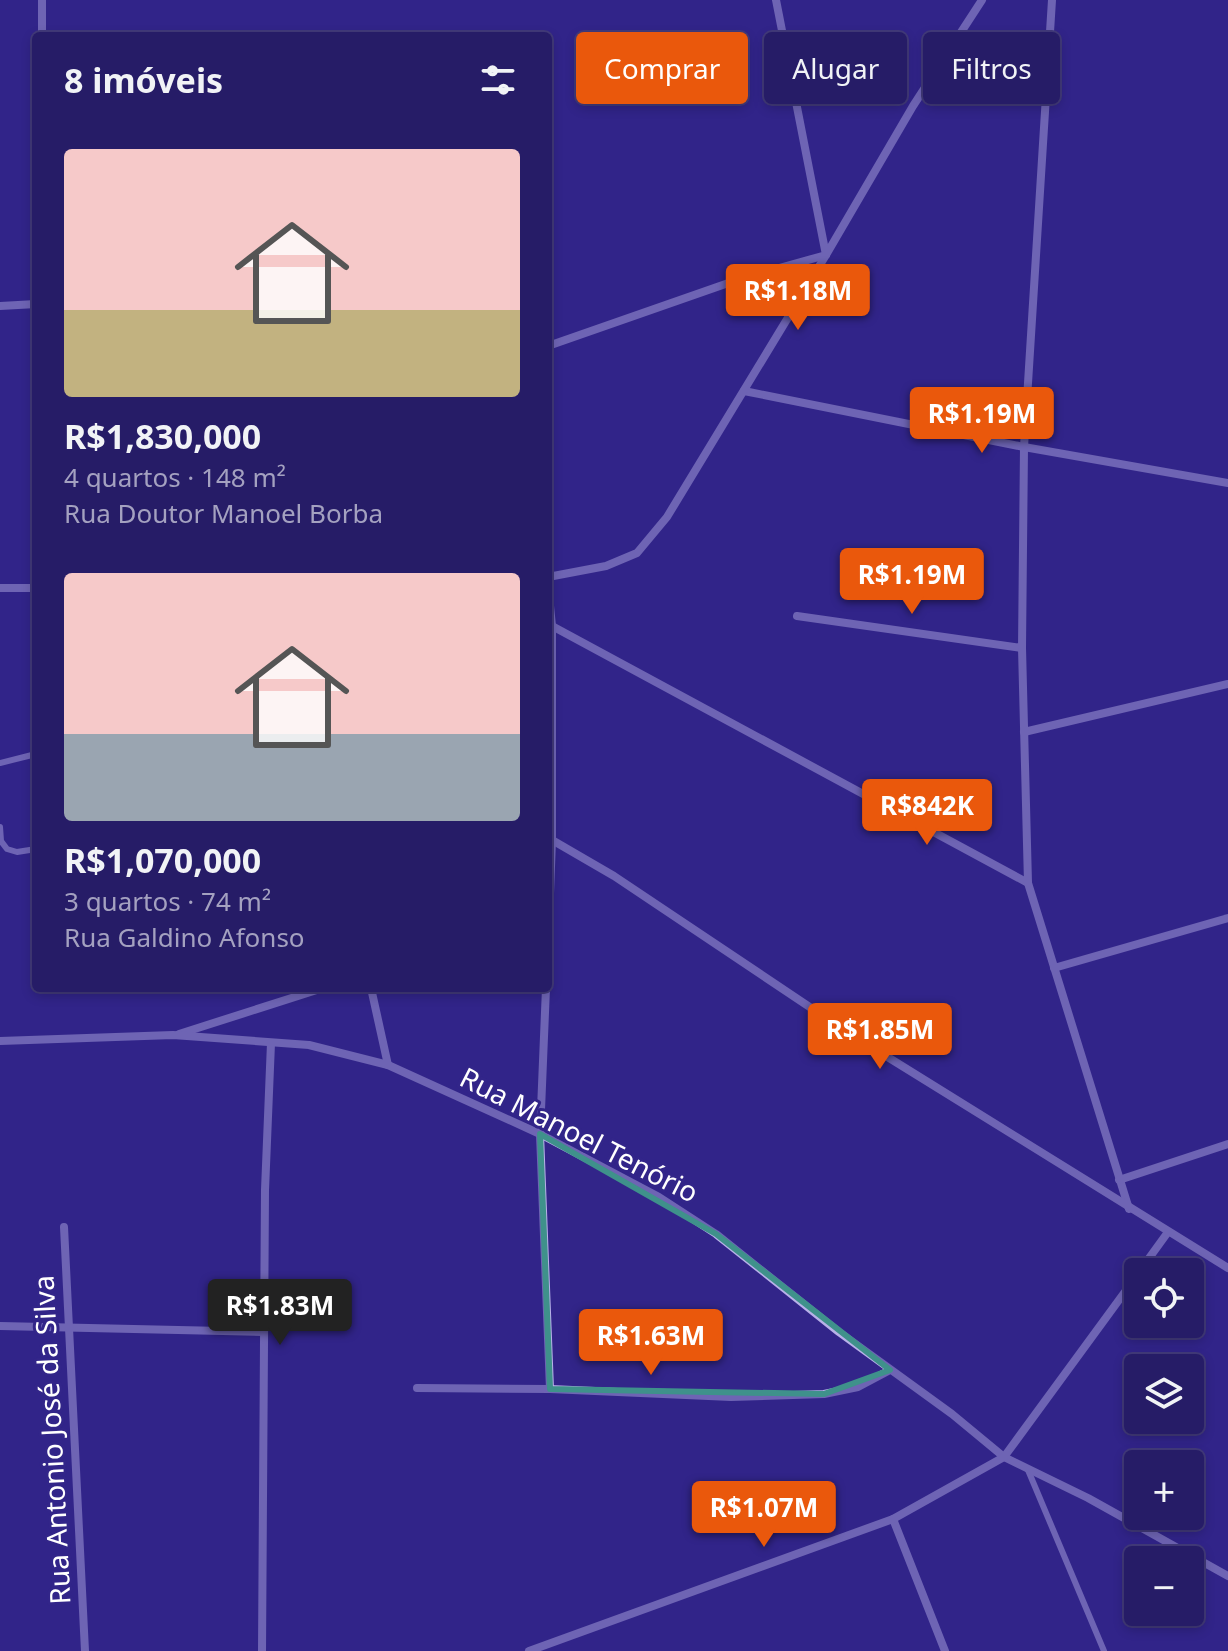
<!DOCTYPE html>
<html lang="pt">
<head>
<meta charset="utf-8">
<style>
  :root { --surface:#261c67; --page:#2e256d; --text:#f1f3f6; --muted:#a4a1c0; --line:#423a7b; --accent:#ea580c }
  body { margin:0; font-family:"Noto Sans",sans-serif; background:var(--page); color:var(--text); height:100vh; display:flex; flex-direction:column; font-size:30px; white-space:nowrap }
  * { box-sizing:border-box; margin:0 }
  p { font-size:26px; color:var(--muted) }
  .icon { flex:none; width:44px; height:44px; fill:none; stroke:currentColor; stroke-width:2; stroke-linecap:round; stroke-linejoin:round }
  .map { position:relative; flex:1; overflow:hidden }
  .sheet { position:absolute; left:32px; top:32px; width:520px; height:960px; display:flex; flex-direction:column; background:var(--surface); border-radius:8px; box-shadow:0 4px 12px #0003,0 0 0 2px var(--line) }
  .sheet>* { flex:none }
  .top-card { position:absolute; left:576px; top:32px; width:532px; height:72px; display:flex; gap:16px }
  .controls { position:absolute; left:1124px; top:1258px; display:grid; gap:16px }
  .controls a { display:grid; place-items:center; width:80px; height:80px; border-radius:8px; background:var(--surface); box-shadow:0 4px 12px #0003,0 0 0 2px var(--line); font-size:40px }
  .price { position:absolute; translate:-50% -68px; padding:0 18px; border-radius:8px; background:var(--accent); color:#fff; font-size:26px; line-height:52px; filter:drop-shadow(0 2px 4px #0008) }
  .price::after { content:''; position:absolute; left:50%; top:48px; width:24px; height:18px; margin-left:-12px; background:inherit; clip-path:polygon(0 0,100% 0,50% 100%) }
  .price.current { background:#222; color:#fff }
  ul { padding:0; list-style:none }
  li { display:grid; align-content:center; gap:16px; height:424px; padding:0 32px }
  li span { display:grid; place-items:center; height:248px; border-radius:8px; color:#555 }
  li>.icon { margin-inline-start:auto }
  span .icon { width:144px; height:144px; fill:#fffc; stroke-width:1 }
  li b { font-size:34px }
  h2 { display:flex; justify-content:space-between; align-items:center; height:96px; padding:0 32px; font-size:34px }
  .chip { padding:0 28px; border-radius:8px; background:var(--surface); box-shadow:0 4px 12px #0003,0 0 0 2px var(--line); font-size:28px; line-height:72px }
  .chip.current { background:var(--accent); color:#fff }
  .map>svg:first-child { display:block }
  .lines { fill:none; stroke-linecap:round; stroke-linejoin:round }
  .service { stroke:#b8b1e9; stroke-width:6 }
  .minor { stroke:#b8b1e9; stroke-width:8 }
  .marked { fill:none; stroke:#3f918b; stroke-width:6; stroke-linejoin:round }
  .labels { text-anchor:middle; stroke-width:6; stroke-linejoin:round; paint-order:stroke }
  .street-label { font-size:28px; fill:#fff; stroke:#322589 }
</style>
</head>
<body>
<div class="map">
<svg width="1228" height="1651" viewBox="0 0 1228 1651">
  <rect width="100%" height="100%" fill="#322589"/>
  <g class="lines">
    <g class="service">
      <polyline points="0,763 36,754"/>
      <polyline points="0,827 1,841 7,849 17,852 36,849"/>
      <polyline points="1028,1470 1104,1651"/>
    </g>
    <g class="minor">
      <polyline points="42,0 42,36"/>
      <polyline points="0,306 36,304"/>
      <polyline points="548,346 737,280 826,255 776,0"/>
      <polyline points="744,391 1024,447 1228,483"/>
      <polyline points="548,577 606,566 637,553 667,517 826,255 913,106 982,0"/>
      <polyline points="548,586 552,626 552,840 548,946"/>
      <polyline points="0,588 36,588"/>
      <polyline points="797,616 1022,648"/>
      <polyline points="552,626 1028,883 1129,1209"/>
      <polyline points="1024,732 1228,684"/>
      <polyline points="552,840 614,876 844,1030 1228,1268"/>
      <polyline points="1028,883 1022,648 1024,447 1052,0"/>
      <polyline points="1054,968 1228,918"/>
      <polyline points="371,988 388,1065"/>
      <polyline points="546,988 540,1134 550,1389"/>
      <polyline points="179,1034 323,988"/>
      <polyline points="0,1041 173,1035 309,1045 388,1065 540,1134 659,1197 716,1234 839,1332 952,1414 1004,1457 1088,1498 1228,1576"/>
      <polyline points="1119,1180 1228,1144"/>
      <polyline points="64,1227 85,1651"/>
      <polyline points="1139,1272 1168,1232"/>
      <polyline points="0,1326 264,1332"/>
      <polyline points="417,1388 550,1389 731,1397 824,1394 858,1387 890,1370"/>
      <polyline points="893,1519 945,1651"/>
      <polyline points="262,1651 265,1190 271,1043"/>
      <polyline points="529,1651 893,1519 1004,1457 1138,1274"/>
    </g>
  </g>
  <path d="M0 0H1228V1651H0ZM540,1134L716,1234L890,1370L824,1394L550,1389Z" fill="#322589" fill-opacity=".55" fill-rule="evenodd"/>
  <path class="marked" d="M540,1134L716,1234L890,1370L824,1394L550,1389Z"/>
  <g class="labels">
    <g class="street-label">
      <text transform="translate(579 1135) rotate(27)" y="10">Rua Manoel Tenório</text>
      <text transform="translate(52 1440) rotate(-93)" y="10">Rua Antonio José da Silva</text>
    </g>
  </g>
</svg>
<div class="controls">
<a><svg class="icon" aria-label="locate" viewBox="0 0 24 24"><circle cx="12" cy="12" r="6"/><path d="M12 2v4M12 18v4M2 12h4M18 12h4"/></svg></a>
<a><svg class="icon" aria-label="layers" viewBox="0 0 24 24"><path d="M12 4l9 5-9 5-9-5zM3 14l9 5 9-5"/></svg></a>
<a>+</a>
<a>−</a>
</div>
<b class="price" style="left:798px;top:332px">R$1.18M</b>
<b class="price" style="left:982px;top:455px">R$1.19M</b>
<b class="price" style="left:912px;top:616px">R$1.19M</b>
<b class="price" style="left:927px;top:847px">R$842K</b>
<b class="price" style="left:880px;top:1071px">R$1.85M</b>
<b class="price current" style="left:280px;top:1347px">R$1.83M</b>
<b class="price" style="left:651px;top:1377px">R$1.63M</b>
<b class="price" style="left:764px;top:1549px">R$1.07M</b>
<div class="top-card">
<a class="chip current">Comprar</a>
<a class="chip">Alugar</a>
<a class="chip">Filtros</a>
</div>
<section class="sheet">
<h2>8 imóveis<svg class="icon" aria-label="filters" viewBox="0 0 24 24"><path d="M4 7h16M4 17h16"/><circle cx="9" cy="7" r="2"/><circle cx="15" cy="17" r="2"/></svg></h2>
<ul>
<li><span style="background:linear-gradient(#f6c9c9 65%,#c2b280 0)"><svg class="icon" aria-label="home" viewBox="0 0 24 24"><path d="M3 11l9-7 9 7M6 9v11h12V9"/></svg></span><div><b>R$1,830,000</b><p>4 quartos · 148 m²</p><p>Rua Doutor Manoel Borba</p></div></li>
<li><span style="background:linear-gradient(#f6c9c9 65%,#9aa5b1 0)"><svg class="icon" aria-label="home" viewBox="0 0 24 24"><path d="M3 11l9-7 9 7M6 9v11h12V9"/></svg></span><div><b>R$1,070,000</b><p>3 quartos · 74 m²</p><p>Rua Galdino Afonso</p></div></li>
</ul>
</section>
</div>
</body>
</html>
